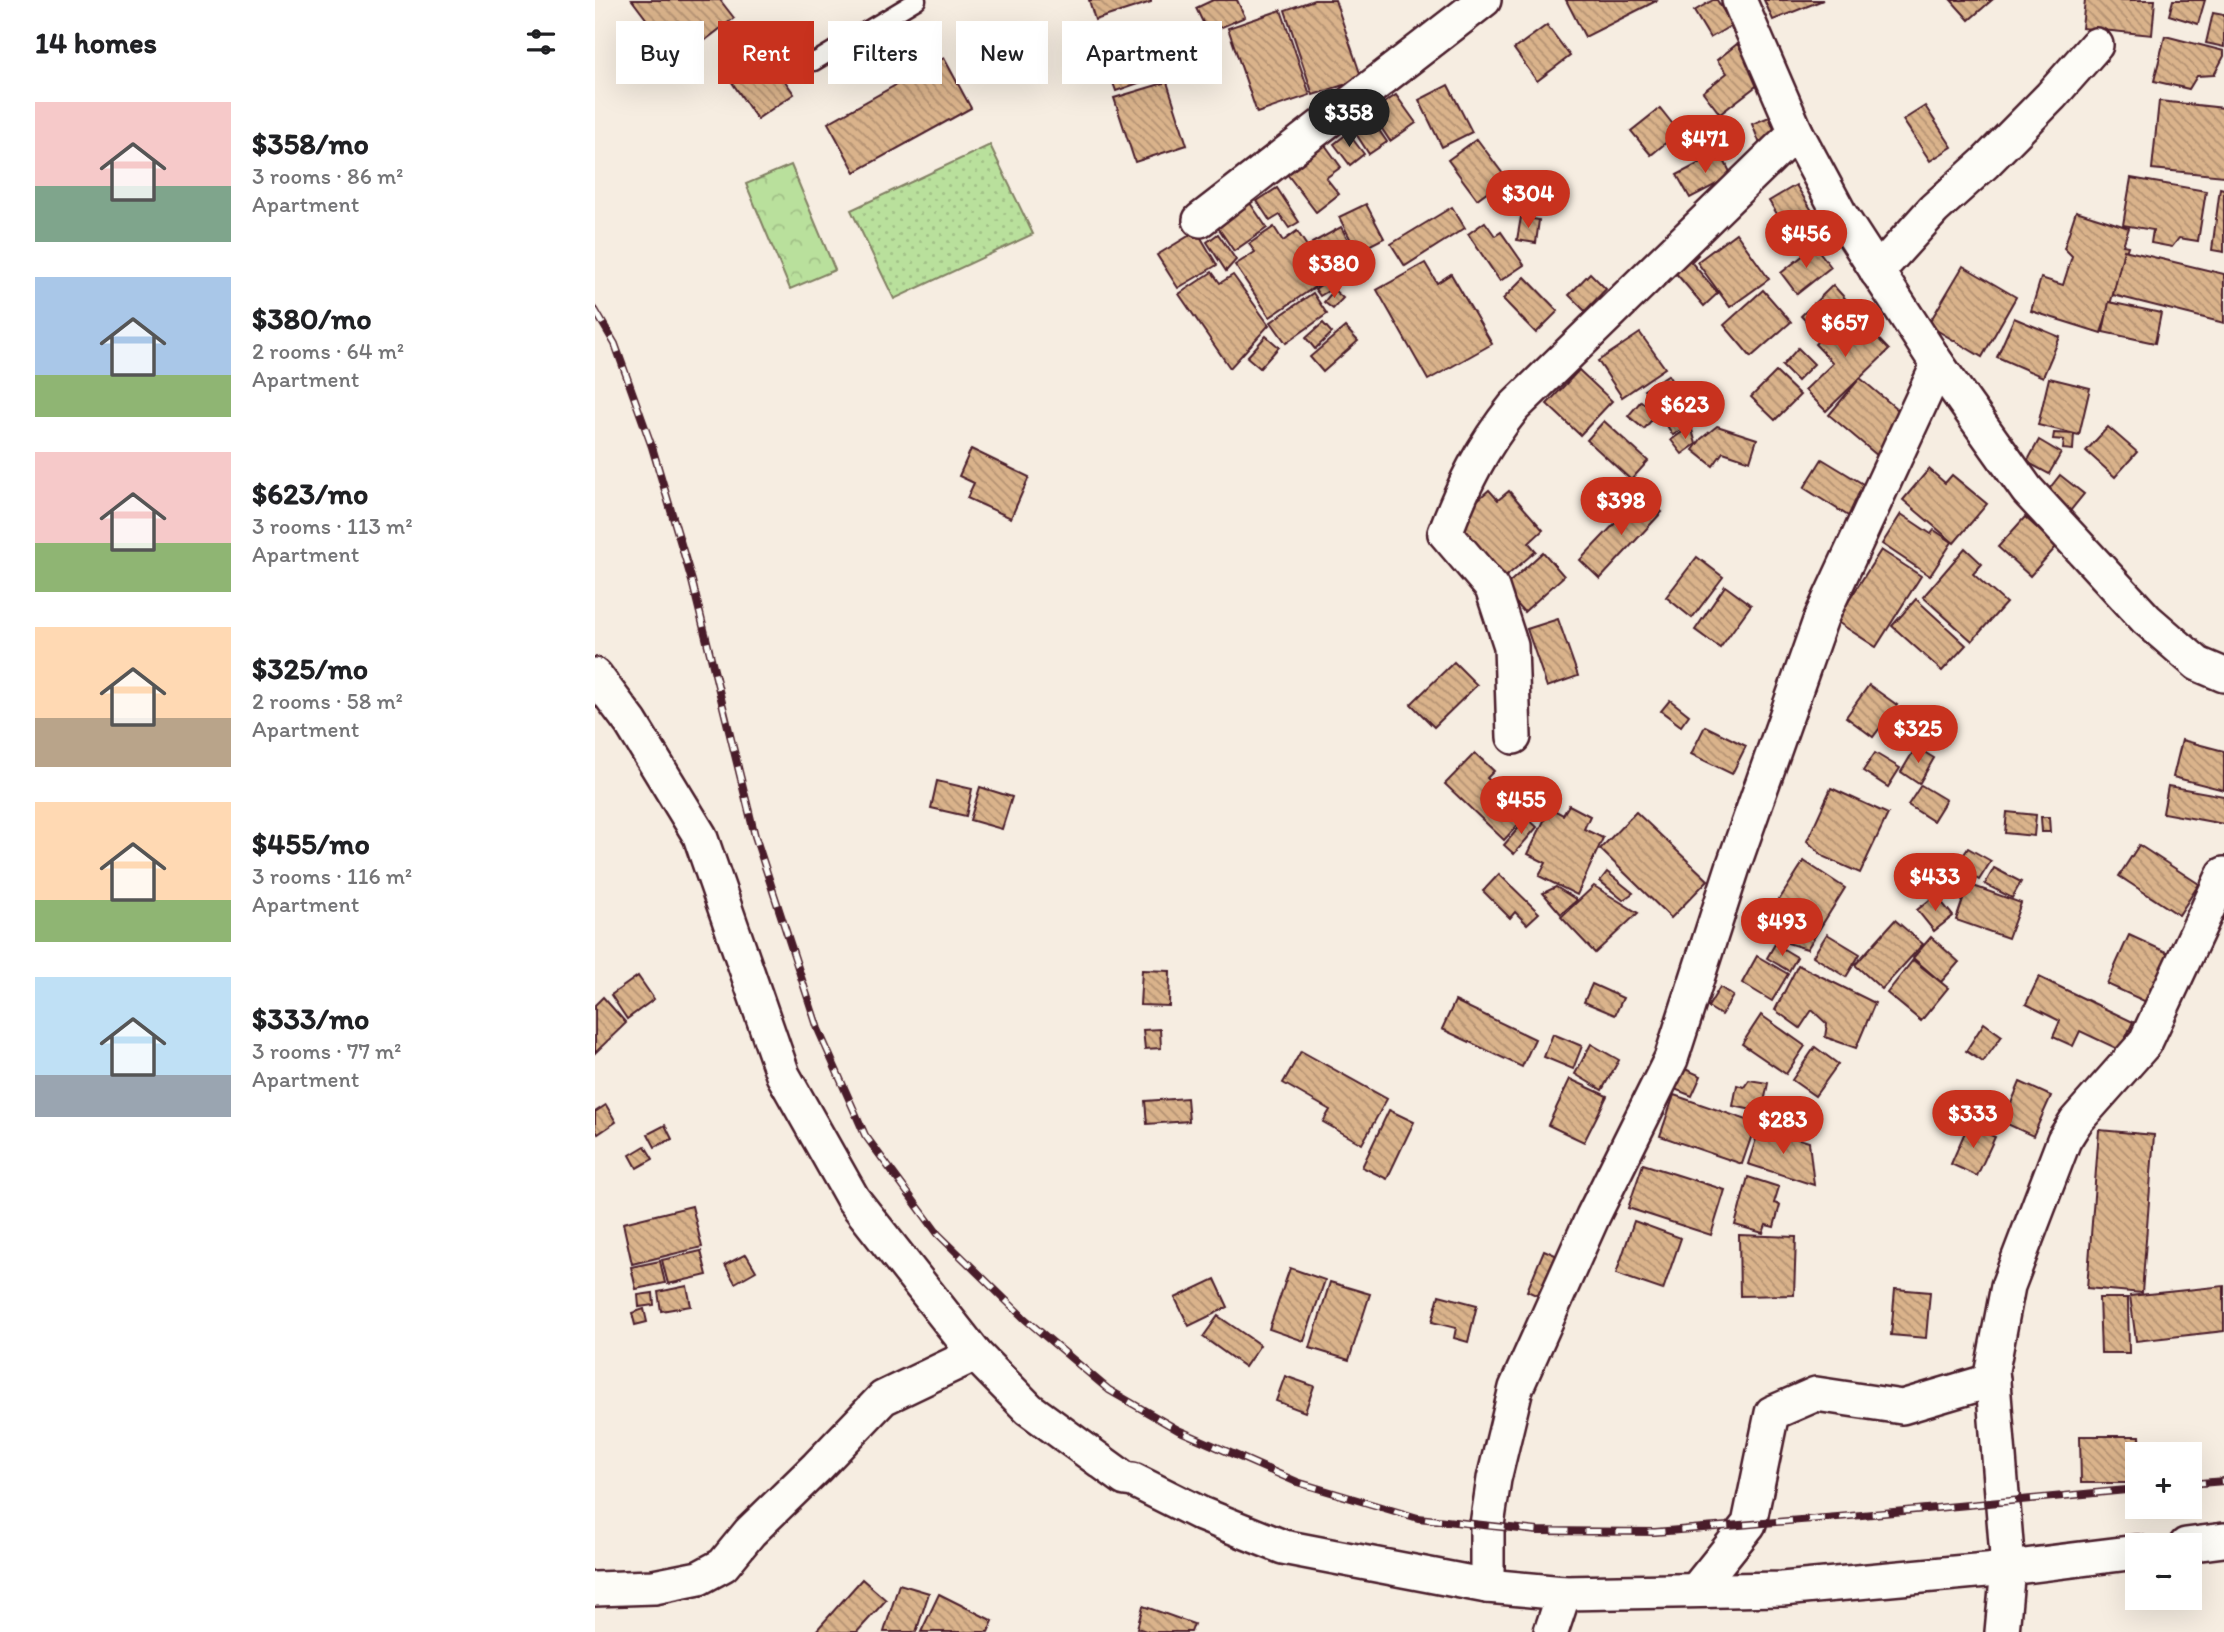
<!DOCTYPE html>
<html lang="en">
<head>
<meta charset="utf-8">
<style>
  :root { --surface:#fff; --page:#f6f6f6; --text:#202124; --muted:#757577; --accent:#c8321e }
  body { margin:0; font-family:Itim,sans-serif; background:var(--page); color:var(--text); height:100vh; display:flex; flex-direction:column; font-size:26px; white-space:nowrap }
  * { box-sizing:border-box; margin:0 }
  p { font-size:23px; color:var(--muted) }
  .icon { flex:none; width:38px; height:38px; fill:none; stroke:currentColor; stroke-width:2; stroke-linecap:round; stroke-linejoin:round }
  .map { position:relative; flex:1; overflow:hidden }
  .drawer { display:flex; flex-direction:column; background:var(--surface); width:595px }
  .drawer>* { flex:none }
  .top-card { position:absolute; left:21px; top:21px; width:665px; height:63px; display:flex; gap:14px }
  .tools { position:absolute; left:1530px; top:1442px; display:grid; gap:14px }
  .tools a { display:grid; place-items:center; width:77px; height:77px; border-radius:0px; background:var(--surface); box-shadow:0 7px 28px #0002; font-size:35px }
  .price { position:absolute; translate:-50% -60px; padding:0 16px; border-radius:24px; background:var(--accent); color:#fff; font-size:23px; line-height:46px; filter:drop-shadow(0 2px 4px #0008) }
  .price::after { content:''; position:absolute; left:50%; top:42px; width:21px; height:16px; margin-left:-10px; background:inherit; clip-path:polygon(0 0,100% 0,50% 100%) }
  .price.on { background:#222; color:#fff }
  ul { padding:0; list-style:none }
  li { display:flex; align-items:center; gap:21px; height:175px; padding:0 35px }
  li span { display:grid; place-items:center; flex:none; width:196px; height:140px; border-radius:0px; color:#555 }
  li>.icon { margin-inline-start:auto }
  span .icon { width:84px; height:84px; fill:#fffc; stroke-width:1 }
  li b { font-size:30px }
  h2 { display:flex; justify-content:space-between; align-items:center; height:84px; padding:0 35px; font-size:30px }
  .pill { padding:0 24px; border-radius:0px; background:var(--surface); box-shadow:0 7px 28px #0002; font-size:24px; line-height:63px }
  .pill.on { background:var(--accent); color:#fff }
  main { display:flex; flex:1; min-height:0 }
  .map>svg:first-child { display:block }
  .grass { fill:url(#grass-dots); stroke:#828064; stroke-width:2 }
  .park { fill:url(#park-crowns); stroke:#828064; stroke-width:2 }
  .building { fill:url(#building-back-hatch); stroke:#4a1f2b; stroke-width:2 }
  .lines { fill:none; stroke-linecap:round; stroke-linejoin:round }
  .service-casing { stroke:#4a1f2b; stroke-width:21 }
  .minor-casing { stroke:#4a1f2b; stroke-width:38 }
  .service { stroke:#fdfcf7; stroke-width:16 }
  .minor { stroke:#fdfcf7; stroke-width:33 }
  .rail-casing { stroke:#4a1f2b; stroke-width:8 }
  .rail { stroke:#fdfcf7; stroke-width:5; stroke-dasharray:16; stroke-linecap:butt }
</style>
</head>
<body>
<main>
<section class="drawer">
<h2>14 homes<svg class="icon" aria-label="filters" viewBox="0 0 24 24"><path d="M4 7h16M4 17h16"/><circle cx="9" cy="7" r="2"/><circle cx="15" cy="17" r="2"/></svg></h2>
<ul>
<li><span style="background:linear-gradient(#f6c9c9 60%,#7fa58c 0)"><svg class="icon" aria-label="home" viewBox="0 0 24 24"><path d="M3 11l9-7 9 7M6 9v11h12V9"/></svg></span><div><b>$358/mo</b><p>3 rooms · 86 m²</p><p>Apartment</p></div></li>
<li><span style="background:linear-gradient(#a9c7e8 70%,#8fb573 0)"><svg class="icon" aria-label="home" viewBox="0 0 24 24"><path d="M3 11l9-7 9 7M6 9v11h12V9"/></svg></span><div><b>$380/mo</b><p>2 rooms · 64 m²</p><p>Apartment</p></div></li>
<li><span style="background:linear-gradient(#f6c9c9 65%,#8fb573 0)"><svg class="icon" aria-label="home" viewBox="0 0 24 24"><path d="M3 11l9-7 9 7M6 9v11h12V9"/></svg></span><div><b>$623/mo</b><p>3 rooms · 113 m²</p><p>Apartment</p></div></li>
<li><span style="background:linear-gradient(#ffd9b3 65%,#b9a48a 0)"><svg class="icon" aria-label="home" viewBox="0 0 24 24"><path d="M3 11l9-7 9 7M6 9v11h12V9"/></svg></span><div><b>$325/mo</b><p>2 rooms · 58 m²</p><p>Apartment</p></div></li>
<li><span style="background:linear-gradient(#ffd9b3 70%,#8fb573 0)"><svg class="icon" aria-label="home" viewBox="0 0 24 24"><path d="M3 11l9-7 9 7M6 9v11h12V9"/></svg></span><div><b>$455/mo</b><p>3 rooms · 116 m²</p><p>Apartment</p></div></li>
<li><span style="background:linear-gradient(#bfe0f5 70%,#9aa5b1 0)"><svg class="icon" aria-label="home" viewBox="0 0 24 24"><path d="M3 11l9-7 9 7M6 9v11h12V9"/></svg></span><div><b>$333/mo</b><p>3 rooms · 77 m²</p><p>Apartment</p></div></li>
</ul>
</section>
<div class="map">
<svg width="1629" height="1632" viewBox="0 0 1629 1632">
  <defs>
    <pattern id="grass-dots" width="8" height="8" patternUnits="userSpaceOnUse" patternTransform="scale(1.75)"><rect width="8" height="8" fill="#b9e09c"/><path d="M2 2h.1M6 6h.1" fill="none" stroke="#a1c087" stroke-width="1.8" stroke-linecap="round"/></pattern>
    <pattern id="park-crowns" width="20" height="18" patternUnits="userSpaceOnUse" patternTransform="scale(1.75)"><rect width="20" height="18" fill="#b9e09c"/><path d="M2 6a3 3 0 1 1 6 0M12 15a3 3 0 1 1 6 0" fill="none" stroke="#a1c087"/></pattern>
    <pattern id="building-back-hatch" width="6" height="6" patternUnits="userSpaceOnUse" patternTransform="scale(1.75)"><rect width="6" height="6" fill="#dab38b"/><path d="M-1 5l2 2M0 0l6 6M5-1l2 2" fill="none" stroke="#b39172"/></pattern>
  </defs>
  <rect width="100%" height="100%" fill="#f6ede1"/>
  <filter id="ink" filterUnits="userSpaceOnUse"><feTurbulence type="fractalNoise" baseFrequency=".0143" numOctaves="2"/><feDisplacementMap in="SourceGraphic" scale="14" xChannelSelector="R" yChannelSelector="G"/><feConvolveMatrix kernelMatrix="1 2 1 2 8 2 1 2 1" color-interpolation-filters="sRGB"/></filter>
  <g filter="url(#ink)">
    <polygon class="grass" points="395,145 438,234 299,299 256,210"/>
    <polygon class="park" points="196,165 240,270 195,289 151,184"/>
    <g class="building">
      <polygon points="37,0 125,0 139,18 83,61"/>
      <polygon points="494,0 556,0 556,2 500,20"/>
      <polygon points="618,0 642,0 650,17 613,33 601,8"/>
      <polygon points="719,0 740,0 767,79 718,95 690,10"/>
      <polygon points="971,0 1063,0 990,37"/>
      <polygon points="1118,0 1122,0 1137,25 1115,38 1099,11"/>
      <polygon points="1169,0 1228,0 1178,20"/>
      <polygon points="1356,0 1397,0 1374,20"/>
      <polygon points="1490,0 1560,0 1557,35 1487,28"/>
      <polygon points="1578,0 1610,0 1603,24 1574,15"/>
      <polygon points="686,10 715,95 662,113 633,28"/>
      <polygon points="1618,13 1629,15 1629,47 1611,43"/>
      <polygon points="952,25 975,56 942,81 919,49"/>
      <polygon points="1570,36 1629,51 1629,56 1619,75 1602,76 1594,89 1559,81"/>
      <polygon points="564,44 575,72 521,91 511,63"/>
      <polygon points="1142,44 1169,80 1125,114 1108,92 1132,73 1122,60"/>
      <polygon points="169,51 199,94 162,119 132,75"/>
      <polygon points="349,58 376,108 260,172 233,123"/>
      <polygon points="572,82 592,145 540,162 519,98"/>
      <polygon points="853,85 877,132 847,147 824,100"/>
      <polygon points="801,95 821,123 795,141 776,112"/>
      <polygon points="1564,101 1629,108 1629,176 1557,169"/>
      <polygon points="1330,106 1357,147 1335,161 1308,120"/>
      <polygon points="1065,108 1084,132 1056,155 1036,131"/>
      <polygon points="773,114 792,142 774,154 756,126"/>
      <polygon points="1174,117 1183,138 1165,144 1157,124"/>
      <polygon points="753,133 769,154 755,165 739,144"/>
      <polygon points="882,139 911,178 882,199 853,160"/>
      <polygon points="730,145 746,167 731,178 744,194 721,212 692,174"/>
      <polygon points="1125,152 1137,176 1095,198 1082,175"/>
      <polygon points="1536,178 1611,191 1603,241 1584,238 1577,247 1556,243 1558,230 1528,225"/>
      <polygon points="1201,185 1219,214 1192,230 1174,201"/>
      <polygon points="682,188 704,222 694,228 685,215 675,221 662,201"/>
      <polygon points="1625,188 1629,189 1629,252 1617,250"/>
      <polygon points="653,200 672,228 639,251 620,223"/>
      <polygon points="771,204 789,238 762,252 744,217"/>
      <polygon points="857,207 870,228 810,266 796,244"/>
      <polygon points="1481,211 1534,228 1528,245 1533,246 1506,333 1436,311 1446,278 1468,285 1477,256 1469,248"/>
      <polygon points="926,217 944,220 941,243 922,240"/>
      <polygon points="890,222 900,236 906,232 929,265 905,281 873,234"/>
      <polygon points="679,227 688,241 702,231 733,278 675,317 640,265 660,252 654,244"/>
      <polygon points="746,227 766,263 738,279 717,243"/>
      <polygon points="602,231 622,265 583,288 562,255"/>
      <polygon points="1141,233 1174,279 1135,307 1102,262"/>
      <polygon points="623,234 641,260 631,271 612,242"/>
      <polygon points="1093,244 1103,255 1096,262 1123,293 1109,306 1072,263"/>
      <polygon points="1220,246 1236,267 1202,294 1186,273"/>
      <polygon points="1529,250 1629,274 1629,323 1518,295"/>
      <polygon points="830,263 842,283 856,274 897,344 833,380 782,290"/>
      <polygon points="1368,266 1421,297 1387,357 1333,325"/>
      <polygon points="617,272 625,283 638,275 674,325 635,368 584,294"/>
      <polygon points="995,273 1011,289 990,311 974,295"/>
      <polygon points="930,277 963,311 941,333 908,299"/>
      <polygon points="732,281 738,288 725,296 720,289"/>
      <polygon points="1238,285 1256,305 1224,335 1206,316"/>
      <polygon points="739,290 748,298 738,309 729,302"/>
      <polygon points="1168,290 1196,322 1156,357 1129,325"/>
      <polygon points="718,293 732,314 691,343 676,322"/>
      <polygon points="1514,302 1566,313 1560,343 1508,332"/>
      <polygon points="1255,309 1294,350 1231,411 1210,390 1238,363 1220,344"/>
      <polygon points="1419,318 1465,337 1448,377 1402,357"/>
      <polygon points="728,323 737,333 720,349 711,338"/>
      <polygon points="750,327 763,341 728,372 715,357"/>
      <polygon points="1045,333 1070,368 1027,397 1003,361"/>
      <polygon points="671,336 684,347 665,368 652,357"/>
      <polygon points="1203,348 1219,364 1202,381 1187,366"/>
      <polygon points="984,370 1017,401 985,435 952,404"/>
      <polygon points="1181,372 1205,395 1180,420 1156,397"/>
      <polygon points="1073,375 1101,420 1078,435 1049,390"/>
      <polygon points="1265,378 1314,419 1283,456 1234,415"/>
      <polygon points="1454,378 1495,388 1484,435 1443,425"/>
      <polygon points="1046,401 1062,414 1049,429 1033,416"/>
      <polygon points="1009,421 1053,461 1036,480 992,440"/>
      <polygon points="1096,426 1101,444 1087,454 1076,440"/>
      <polygon points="1122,426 1162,439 1155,461 1128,452 1118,466 1098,450 1106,439"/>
      <polygon points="1513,427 1542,452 1520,477 1491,451"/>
      <polygon points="1459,433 1479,434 1478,450 1468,449 1469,440 1458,439"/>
      <polygon points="1444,440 1466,453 1454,474 1432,462"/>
      <polygon points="376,449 434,477 416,518 372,498 379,483 364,476"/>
      <polygon points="1227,459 1273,487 1255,517 1209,488"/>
      <polygon points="1334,469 1350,483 1357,475 1392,504 1359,543 1308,500"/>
      <polygon points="1465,475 1489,494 1467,521 1444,502"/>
      <polygon points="894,490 903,500 914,491 948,530 934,543 941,551 901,585 860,534 864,516"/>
      <polygon points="1048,494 1067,512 1005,579 985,560"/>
      <polygon points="1306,514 1336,534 1339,530 1357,542 1335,576 1287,544"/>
      <polygon points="1430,517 1462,546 1435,576 1403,547"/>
      <polygon points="1370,548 1387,564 1378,574 1411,603 1377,641 1328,597"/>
      <polygon points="1286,550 1326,576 1281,647 1241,621"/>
      <polygon points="948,552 969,576 929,612 908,588"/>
      <polygon points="1102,557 1128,577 1097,618 1071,597"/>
      <polygon points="1130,586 1156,605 1125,648 1100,630"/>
      <polygon points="1321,599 1371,645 1347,671 1297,626"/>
      <polygon points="963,619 983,676 952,687 932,629"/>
      <polygon points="859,662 882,685 839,727 816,704"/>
      <polygon points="1274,685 1302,705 1278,737 1251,717"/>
      <polygon points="1075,700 1094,715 1086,726 1066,711"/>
      <polygon points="1110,726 1151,746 1137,774 1096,754"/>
      <polygon points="1587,740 1629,751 1629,790 1578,777"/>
      <polygon points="1321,747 1339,758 1324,784 1306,772"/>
      <polygon points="880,753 899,771 892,778 905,790 911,783 927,798 920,806 931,816 909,840 850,784"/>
      <polygon points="1280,753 1305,768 1293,787 1268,771"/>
      <polygon points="342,781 377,789 371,816 336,808"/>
      <polygon points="1326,785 1351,800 1338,821 1313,805"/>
      <polygon points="1573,786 1629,796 1629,824 1568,813"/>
      <polygon points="385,787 417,797 407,829 375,820"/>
      <polygon points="1236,788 1293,814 1265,873 1229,857 1212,841"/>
      <polygon points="974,805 995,816 989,829 1008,838 982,895 944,876 951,863 933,854 955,808 968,815"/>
      <polygon points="1041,812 1113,880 1076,918 1005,849"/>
      <polygon points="1412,812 1441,815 1439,836 1410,833"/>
      <polygon points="1446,817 1454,817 1455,832 1447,832"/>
      <polygon points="932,818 942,827 919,854 909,845"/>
      <polygon points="1544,845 1604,884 1584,915 1524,876"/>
      <polygon points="1373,848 1396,861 1384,880 1361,867"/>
      <polygon points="1209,861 1250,888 1212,949 1186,941 1166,928"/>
      <polygon points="1399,868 1426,882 1417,898 1390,884"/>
      <polygon points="1012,872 1038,893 1028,900 1005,881"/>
      <polygon points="904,874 944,913 932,924 920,912 915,918 888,891"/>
      <polygon points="1334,879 1354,884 1351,896 1332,892"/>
      <polygon points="1373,884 1426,903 1413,938 1361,920"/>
      <polygon points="999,886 1043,913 1000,953 966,917"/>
      <polygon points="961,887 982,900 966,914 948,893"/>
      <polygon points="1341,895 1358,916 1339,931 1322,910"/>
      <polygon points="1300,920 1328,944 1287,989 1260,965"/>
      <polygon points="1232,934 1265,954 1251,977 1218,956"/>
      <polygon points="1534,935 1582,957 1560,1006 1512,984"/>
      <polygon points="1336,937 1364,962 1346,982 1318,958"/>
      <polygon points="1180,944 1202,957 1194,971 1172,958"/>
      <polygon points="1162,956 1193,974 1177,1001 1147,983"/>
      <polygon points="1318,960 1353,988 1326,1021 1292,993"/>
      <polygon points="1203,965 1280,1003 1261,1048 1230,1037 1232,1024 1217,1010 1205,1028 1180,1010"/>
      <polygon points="547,970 575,971 574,1006 545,1005"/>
      <polygon points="43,976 59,999 32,1019 16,995"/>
      <polygon points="1444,977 1538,1022 1525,1050 1485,1031 1478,1046 1458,1037 1465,1021 1431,1004"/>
      <polygon points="997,984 1028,998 1020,1015 989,1002"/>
      <polygon points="1125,987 1138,996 1126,1015 1113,1007"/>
      <polygon points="8,997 31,1023 0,1053 0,1005"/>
      <polygon points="860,1001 940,1039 927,1067 847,1029"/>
      <polygon points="1166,1015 1210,1046 1191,1074 1147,1044"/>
      <polygon points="1389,1023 1407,1036 1388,1062 1371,1051"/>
      <polygon points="565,1029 566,1048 550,1049 548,1030"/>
      <polygon points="958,1034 987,1046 978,1069 949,1057"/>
      <polygon points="996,1044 1024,1060 1007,1090 980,1074"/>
      <polygon points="1220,1047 1243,1064 1220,1096 1197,1080"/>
      <polygon points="706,1051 792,1099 767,1144 728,1122 735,1110 688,1083"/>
      <polygon points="1081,1065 1106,1076 1097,1096 1072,1086"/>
      <polygon points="975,1079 1012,1096 989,1142 953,1125"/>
      <polygon points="1154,1080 1173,1083 1167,1112 1138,1106 1142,1085 1149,1087"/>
      <polygon points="1425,1082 1456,1096 1438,1136 1408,1122"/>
      <polygon points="1079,1095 1161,1123 1147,1164 1065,1136"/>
      <polygon points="592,1098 594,1121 552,1124 550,1101"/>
      <polygon points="11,1105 21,1122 3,1134 0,1129 0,1112"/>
      <polygon points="794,1110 819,1122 792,1179 767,1167"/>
      <polygon points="70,1125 77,1139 60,1147 53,1134"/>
      <polygon points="1373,1125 1400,1137 1382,1176 1356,1164"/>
      <polygon points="1165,1127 1214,1142 1219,1185 1153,1164"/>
      <polygon points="1504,1130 1559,1135 1547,1293 1492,1288"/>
      <polygon points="50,1146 58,1159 42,1168 35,1155"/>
      <polygon points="1048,1164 1130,1190 1116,1235 1033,1208"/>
      <polygon points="1153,1177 1184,1187 1179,1203 1185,1205 1179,1227 1171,1225 1168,1233 1140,1225"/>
      <polygon points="97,1206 107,1247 37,1264 28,1223"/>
      <polygon points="1039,1221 1086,1238 1068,1290 1021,1274"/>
      <polygon points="1144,1235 1201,1237 1199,1295 1145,1296"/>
      <polygon points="949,1250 967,1258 950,1299 932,1291"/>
      <polygon points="106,1251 112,1275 73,1284 67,1260"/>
      <polygon points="151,1254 161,1271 140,1283 130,1265"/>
      <polygon points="65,1261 70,1283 41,1289 36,1267"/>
      <polygon points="695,1268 730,1280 709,1341 674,1329"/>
      <polygon points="620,1279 633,1307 594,1326 580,1298"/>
      <polygon points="735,1282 775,1294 754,1360 715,1348"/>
      <polygon points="92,1286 96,1306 66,1311 63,1292"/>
      <polygon points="1629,1286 1629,1331 1541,1341 1535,1296"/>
      <polygon points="1300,1289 1335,1292 1331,1338 1296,1335"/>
      <polygon points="58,1293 59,1305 44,1307 43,1295"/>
      <polygon points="844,1295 882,1305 873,1342 859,1338 861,1328 837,1322"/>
      <polygon points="1504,1298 1533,1298 1534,1353 1506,1353"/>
      <polygon points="49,1309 52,1322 40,1325 37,1313"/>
      <polygon points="623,1316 665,1345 650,1367 608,1337"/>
      <polygon points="690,1376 719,1386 710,1412 681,1401"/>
      <polygon points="1485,1436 1545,1436 1546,1454 1542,1454 1542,1483 1486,1483"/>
      <polygon points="267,1579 291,1600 262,1632 220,1632"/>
      <polygon points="304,1584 334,1593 321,1632 289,1632"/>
      <polygon points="344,1594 398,1621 393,1632 326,1632"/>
      <polygon points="548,1606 599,1624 596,1632 554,1632 542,1628"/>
    </g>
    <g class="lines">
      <defs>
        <polyline id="service" points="157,36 219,62 322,0"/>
        <g id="minor">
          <polyline points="1144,0 1201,132 1245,214 1343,365 1432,490 1551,619 1603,664 1629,675"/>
          <polyline points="605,220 889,0"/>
          <polyline points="1282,272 1339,209 1390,163 1456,96 1501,45"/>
          <polyline points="0,675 36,723 105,836 188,1075 258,1199 380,1354 434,1409 530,1479 538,1480 606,1514 688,1547 892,1586 969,1593 1187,1589 1413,1568 1542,1552"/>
          <path d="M919,737L916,646L897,588L850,533C868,485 887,447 919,407L1201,132"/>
          <polyline points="1591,1545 1629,1540"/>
          <polyline points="892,1586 892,1525 899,1479 921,1388 998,1216 1076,1059 1139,864 1226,618 1343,365"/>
          <polyline points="0,1589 59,1587 104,1578 128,1565 155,1532 222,1467 288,1398 380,1354"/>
          <polyline points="1101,1590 1154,1524 1177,1413 1221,1394 1307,1407 1398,1380"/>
          <polyline points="956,1632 969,1593"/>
          <polyline points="1407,1632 1413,1568 1397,1370 1413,1286 1469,1140 1481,1121 1550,1043 1629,874"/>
        </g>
      </defs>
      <use href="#service" class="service-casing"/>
      <use href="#minor" class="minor-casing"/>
      <use href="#service" class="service"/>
      <use href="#minor" class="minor"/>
      <defs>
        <g id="rail">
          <polyline points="0,310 20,344 57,447 97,581 160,836 223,1029 270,1135 343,1234 430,1319 514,1390 583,1430 702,1482 823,1518 943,1531 1060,1532 1267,1515 1542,1489"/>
          <polyline points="1594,1484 1629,1481"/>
        </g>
      </defs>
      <use href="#rail" class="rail-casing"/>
      <use href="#rail" class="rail"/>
    </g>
  </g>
</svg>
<div class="tools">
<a>+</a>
<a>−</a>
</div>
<b class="price on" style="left:754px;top:149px">$358</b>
<b class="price" style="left:1110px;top:175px">$471</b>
<b class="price" style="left:933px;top:230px">$304</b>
<b class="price" style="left:1211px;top:270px">$456</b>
<b class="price" style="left:739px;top:300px">$380</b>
<b class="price" style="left:1250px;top:359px">$657</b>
<b class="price" style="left:1090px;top:441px">$623</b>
<b class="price" style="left:1026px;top:537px">$398</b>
<b class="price" style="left:1323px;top:765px">$325</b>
<b class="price" style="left:926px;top:836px">$455</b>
<b class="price" style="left:1340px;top:913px">$433</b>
<b class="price" style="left:1187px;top:958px">$493</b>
<b class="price" style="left:1378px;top:1150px">$333</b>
<b class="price" style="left:1188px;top:1156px">$283</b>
<div class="top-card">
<a class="pill">Buy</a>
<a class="pill on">Rent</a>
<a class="pill">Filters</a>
<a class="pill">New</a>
<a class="pill">Apartment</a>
</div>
</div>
</main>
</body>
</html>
